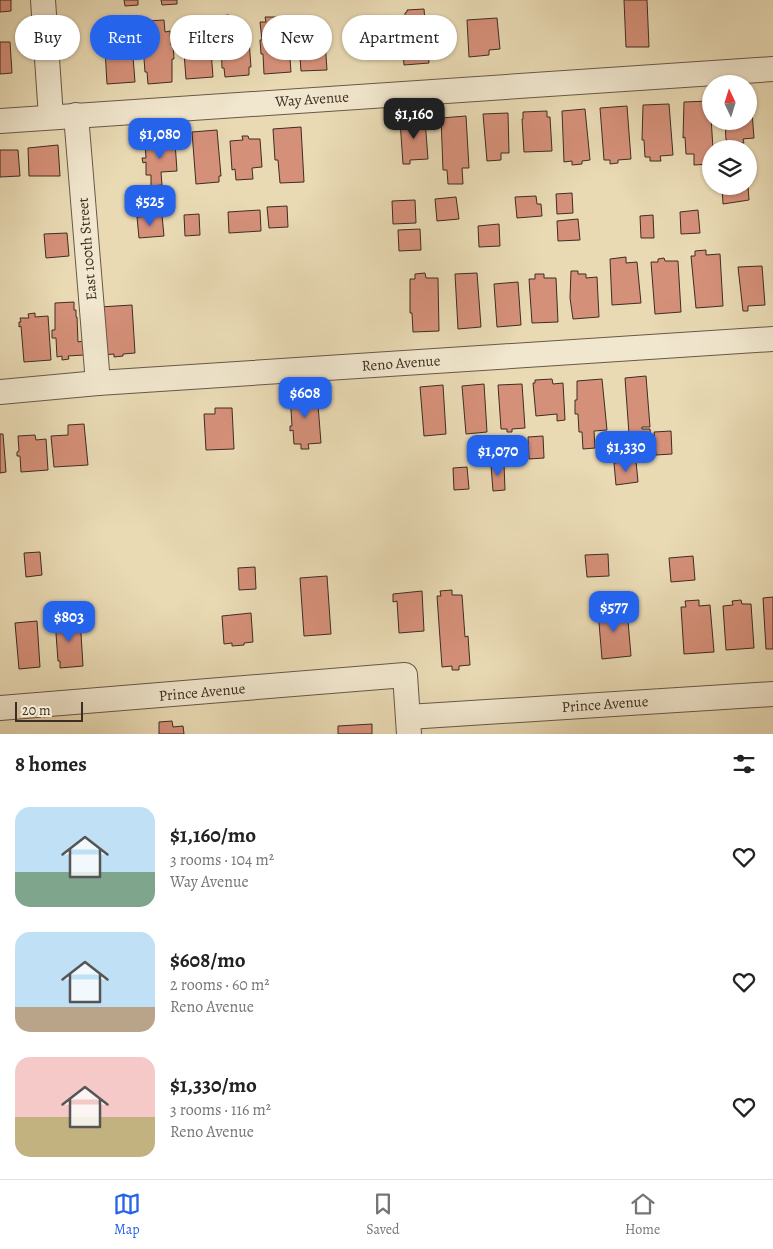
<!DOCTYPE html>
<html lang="en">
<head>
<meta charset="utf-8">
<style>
  :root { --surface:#fff; --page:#f6f6f6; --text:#222; --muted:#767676; --line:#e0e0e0; --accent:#2563eb }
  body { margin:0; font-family:Alegreya,serif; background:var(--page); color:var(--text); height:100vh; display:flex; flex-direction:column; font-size:19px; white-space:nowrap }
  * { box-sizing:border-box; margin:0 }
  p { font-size:16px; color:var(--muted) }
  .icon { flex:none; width:28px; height:28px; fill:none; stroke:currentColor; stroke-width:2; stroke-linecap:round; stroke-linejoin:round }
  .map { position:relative; height:734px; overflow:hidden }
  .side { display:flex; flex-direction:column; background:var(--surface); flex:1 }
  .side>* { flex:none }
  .guide { position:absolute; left:15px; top:15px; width:500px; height:45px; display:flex; gap:10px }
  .needle { width:32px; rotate:356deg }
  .buttons { position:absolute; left:702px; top:75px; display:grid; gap:10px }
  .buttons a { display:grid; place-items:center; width:55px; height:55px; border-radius:50%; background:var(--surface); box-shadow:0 1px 4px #0004; font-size:25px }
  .scale { position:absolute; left:15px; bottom:12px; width:68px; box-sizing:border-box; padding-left:5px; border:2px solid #3e2d21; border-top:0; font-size:14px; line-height:18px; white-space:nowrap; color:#3e2d21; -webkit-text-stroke:4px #f1e7ce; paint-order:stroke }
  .price { position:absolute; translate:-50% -42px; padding:0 11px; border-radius:10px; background:var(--accent); color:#fff; font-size:16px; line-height:32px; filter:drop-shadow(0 1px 2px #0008) }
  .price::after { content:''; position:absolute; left:50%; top:30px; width:15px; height:11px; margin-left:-8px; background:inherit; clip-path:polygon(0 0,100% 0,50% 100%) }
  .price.current { background:#222; color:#fff }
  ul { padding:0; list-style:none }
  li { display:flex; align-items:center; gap:15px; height:125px; padding:0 15px }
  li span { display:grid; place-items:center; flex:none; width:140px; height:100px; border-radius:15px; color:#555 }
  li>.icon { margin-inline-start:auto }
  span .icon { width:60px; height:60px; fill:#fffc; stroke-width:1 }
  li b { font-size:21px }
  h2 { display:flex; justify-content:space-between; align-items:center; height:60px; padding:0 15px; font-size:21px }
  .pill { padding:0 18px; border-radius:22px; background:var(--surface); box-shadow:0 1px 4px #0004; font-size:18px; line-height:45px }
  .pill.current { background:var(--accent); color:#fff }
  .tabs { display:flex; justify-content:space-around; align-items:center; height:70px; border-top:1px solid var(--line); background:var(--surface); font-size:14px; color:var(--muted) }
  .tabs a { display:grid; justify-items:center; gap:2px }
  .tabs .current { color:var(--accent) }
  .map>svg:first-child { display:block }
  .building { fill:#d59079; stroke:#3e2d21 }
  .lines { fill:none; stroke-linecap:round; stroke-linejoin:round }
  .minor-casing { stroke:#695846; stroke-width:26 }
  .minor { stroke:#f1e7ce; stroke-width:24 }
  .labels { text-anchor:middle; stroke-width:4; stroke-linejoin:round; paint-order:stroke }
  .street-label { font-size:15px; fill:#3e2d21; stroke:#f1e7ce }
</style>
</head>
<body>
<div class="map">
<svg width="773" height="734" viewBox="0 0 773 734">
  <rect width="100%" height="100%" fill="#e9dab4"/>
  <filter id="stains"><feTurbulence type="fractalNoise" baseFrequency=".004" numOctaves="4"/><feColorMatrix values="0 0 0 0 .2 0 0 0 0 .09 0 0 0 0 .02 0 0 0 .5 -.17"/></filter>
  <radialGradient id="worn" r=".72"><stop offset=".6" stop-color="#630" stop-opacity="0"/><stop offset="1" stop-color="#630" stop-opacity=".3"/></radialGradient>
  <g class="building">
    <polygon points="0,0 11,0 11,11 0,12"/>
    <polygon points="124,0 138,0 138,5 125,6"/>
    <polygon points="161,0 177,0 177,4 162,5"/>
    <polygon points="624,0 647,0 649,47 626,47"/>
    <polygon points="424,9 425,21 429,21 430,29 426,29 427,37 428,37 429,42 427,42 429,63 404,65 400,17 405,16 405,13 407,12 407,10"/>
    <polygon points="229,15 229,23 245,22 245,27 248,27 251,67 249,67 249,75 225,77 224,68 222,68 220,16"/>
    <polygon points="265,17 276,17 276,21 287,20 291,72 264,74 263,54 261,54 260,40 262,40 260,22 266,22"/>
    <polygon points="497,18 500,49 489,50 489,55 469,57 467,20"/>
    <polygon points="164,20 165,32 170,31 171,45 173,45 174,59 172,59 172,82 148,84 147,72 145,72 142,33 148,32 147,21"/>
    <polygon points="194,22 201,22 201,25 209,24 213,77 186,79 182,27 194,25"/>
    <polygon points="317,22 317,27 324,26 327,70 301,71 298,28 308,28 307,23"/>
    <polygon points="126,23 126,31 131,31 135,82 107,84 104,32 109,32 109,25"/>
    <polygon points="0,42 10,42 12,73 0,74"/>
    <polygon points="749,99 751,99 754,138 743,139 744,143 728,143 727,140 726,140 725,121 749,121"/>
    <polygon points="710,101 713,149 711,149 711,164 694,165 694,154 686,154 685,137 683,138 684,102"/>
    <polygon points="669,104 673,155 660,156 661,161 650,161 650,157 645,157 644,140 642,140 643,105"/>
    <polygon points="627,106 631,159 618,160 618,163 610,164 610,160 604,160 600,108"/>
    <polygon points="585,109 590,160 582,161 582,164 572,165 572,161 564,162 562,111"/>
    <polygon points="547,111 547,117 550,117 552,151 524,152 522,119 523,119 523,112"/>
    <polygon points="508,113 509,153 501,153 501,160 487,161 483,114"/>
    <polygon points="466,116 469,168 462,168 463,184 448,184 447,170 443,170 441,118"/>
    <polygon points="425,119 428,159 410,160 410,164 403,164 400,121"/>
    <polygon points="301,127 304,182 280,183 278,160 275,160 273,129"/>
    <polygon points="217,130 221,176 219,176 219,182 196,184 192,132"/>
    <polygon points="242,136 248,136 249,139 260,139 262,167 252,168 253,179 236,180 235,169 232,170 230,141 243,140"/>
    <polygon points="158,140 163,140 163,143 175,142 177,171 161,172 162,185 151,186 151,175 146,175 146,162 143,163 142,158 146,158 145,144 158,143"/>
    <polygon points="58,145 60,176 29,176 28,148"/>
    <polygon points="0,150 18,150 20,176 0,177"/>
    <polygon points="722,186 748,186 749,200 723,204"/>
    <polygon points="572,193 573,213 557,214 556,194"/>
    <polygon points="536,196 537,204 541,204 542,216 517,218 515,197"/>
    <polygon points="456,197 459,219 437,221 435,199"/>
    <polygon points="415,200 416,223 393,224 392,201"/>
    <polygon points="287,206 288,227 269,228 267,207"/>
    <polygon points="260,210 261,231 229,233 228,212"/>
    <polygon points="698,210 700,233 681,234 680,212"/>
    <polygon points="199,214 200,235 185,236 184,215"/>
    <polygon points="162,215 164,236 139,238 137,217"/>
    <polygon points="653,215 654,238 641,238 640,216"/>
    <polygon points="578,219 580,240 558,241 557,221"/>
    <polygon points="499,224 500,246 479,247 478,226"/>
    <polygon points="420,229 421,250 399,251 398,230"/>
    <polygon points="67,233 69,256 46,258 44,234"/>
    <polygon points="706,250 706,255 720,254 723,306 696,308 691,256 695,256 695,251"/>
    <polygon points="626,257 626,263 637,262 641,303 612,305 610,259"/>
    <polygon points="664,258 665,261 678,261 681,312 655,314 651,262 658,262 658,259"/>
    <polygon points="762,266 765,305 748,306 748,311 743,311 738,267"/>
    <polygon points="571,271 578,271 578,274 586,274 586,278 597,277 599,317 573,319 570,298"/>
    <polygon points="425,273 426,278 438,278 439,331 413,332 412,313 410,313 410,279 415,279 415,274"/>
    <polygon points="477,273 481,327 458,329 455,274"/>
    <polygon points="535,274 544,274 544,278 556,278 558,322 532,323 529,279 535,279"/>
    <polygon points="518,282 521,325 497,327 494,284"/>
    <polygon points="74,302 74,310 76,310 76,317 77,317 78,342 83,341 84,355 68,356 69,359 62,360 62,356 57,357 56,338 52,338 52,330 55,330 55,303"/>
    <polygon points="132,305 135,353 123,354 123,356 114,357 114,354 103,355 100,307"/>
    <polygon points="35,313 35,317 48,316 51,360 24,362 21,326 19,327 19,322 21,322 20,318 29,318 28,314"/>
    <polygon points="646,376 650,427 642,427 642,429 650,429 651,442 655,441 654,432 671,431 672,454 656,455 655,445 648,445 647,432 629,434 625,378"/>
    <polygon points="552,379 553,384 563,383 565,420 557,421 557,414 536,416 533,383 535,383 535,380"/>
    <polygon points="602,379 607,430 594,431 595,448 583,449 582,432 579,432 578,414 575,414 575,400 577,400 577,381"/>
    <polygon points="484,384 487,432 466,434 462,386"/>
    <polygon points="522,384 525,428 512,429 512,432 507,432 507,429 501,429 498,385"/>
    <polygon points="443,385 446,434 424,436 420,387"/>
    <polygon points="317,392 321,443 308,444 309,449 301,449 301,444 294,444 293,430 290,431 290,426 292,426 290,394"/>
    <polygon points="215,408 232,408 234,449 206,450 204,414 215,414"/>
    <polygon points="84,424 88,465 54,467 51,436 68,435 68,425"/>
    <polygon points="0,434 3,434 6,472 0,473"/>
    <polygon points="35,435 36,440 46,439 48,470 21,472 20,456 17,456 17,452 19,451 18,436"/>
    <polygon points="543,436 544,458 529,459 528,437"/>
    <polygon points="636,461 638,482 616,485 614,463"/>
    <polygon points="504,464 505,490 493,491 491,465"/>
    <polygon points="467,467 469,489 454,490 453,468"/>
    <polygon points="40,552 42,575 26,577 24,553"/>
    <polygon points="608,554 609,576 587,577 585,555"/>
    <polygon points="693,556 695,580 671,582 669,558"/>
    <polygon points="255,567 256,589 239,590 238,568"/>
    <polygon points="327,576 331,634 304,636 300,578"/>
    <polygon points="452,590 452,595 462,595 465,637 468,636 470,665 459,666 459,670 452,670 452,666 442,667 437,596 441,596 440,591"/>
    <polygon points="422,591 424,631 399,633 397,601 393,602 393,594"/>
    <polygon points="773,597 773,649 766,649 763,598"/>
    <polygon points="699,600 699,606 710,605 714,652 684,654 681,607 686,607 685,601"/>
    <polygon points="741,600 742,604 751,604 754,648 726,650 723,606 733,605 732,601"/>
    <polygon points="615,605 615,610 627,609 631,656 602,659 598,611 603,610 602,606"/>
    <polygon points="251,613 253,642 244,643 244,645 232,646 232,643 224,644 222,616"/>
    <polygon points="80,618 83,666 60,668 60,661 58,661 55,620"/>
    <polygon points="37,621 40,667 19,669 15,623"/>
    <polygon points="172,721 173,727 183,726 184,734 159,734 159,722"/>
    <polygon points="372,724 372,734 338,734 338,726"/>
  </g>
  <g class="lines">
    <defs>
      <g id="minor">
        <polyline points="43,0 51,117"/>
        <polyline points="76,115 98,383"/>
        <polyline points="0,121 773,69"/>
        <polyline points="0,392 98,383 773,339"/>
        <polyline points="0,708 405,675 409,734"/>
        <polyline points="408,717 773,694"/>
      </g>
    </defs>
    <use href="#minor" class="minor-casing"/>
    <use href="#minor" class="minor"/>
  </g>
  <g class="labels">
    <g class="street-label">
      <text transform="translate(312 99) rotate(-4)" y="5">Way Avenue</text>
      <text transform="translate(87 249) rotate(-95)" y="5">East 100th Street</text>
      <text transform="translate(401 363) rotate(-4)" y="5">Reno Avenue</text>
      <text transform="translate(202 692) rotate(-5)" y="5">Prince Avenue</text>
      <text transform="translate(605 704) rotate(-4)" y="5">Prince Avenue</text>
    </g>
  </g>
  <rect width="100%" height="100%" filter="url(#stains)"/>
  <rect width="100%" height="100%" fill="url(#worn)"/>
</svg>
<div class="buttons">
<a><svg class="needle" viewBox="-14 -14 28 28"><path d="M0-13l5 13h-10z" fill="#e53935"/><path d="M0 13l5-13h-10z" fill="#767676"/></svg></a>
<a><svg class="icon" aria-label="layers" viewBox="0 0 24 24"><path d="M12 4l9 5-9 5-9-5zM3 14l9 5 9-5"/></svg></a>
</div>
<div class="scale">20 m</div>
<b class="price current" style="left:414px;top:140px">$1,160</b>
<b class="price" style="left:160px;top:160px">$1,080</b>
<b class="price" style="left:150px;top:227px">$525</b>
<b class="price" style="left:305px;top:419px">$608</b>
<b class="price" style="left:626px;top:473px">$1,330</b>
<b class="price" style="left:498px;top:477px">$1,070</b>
<b class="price" style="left:614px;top:633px">$577</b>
<b class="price" style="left:69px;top:643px">$803</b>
<div class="guide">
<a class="pill">Buy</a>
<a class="pill current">Rent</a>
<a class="pill">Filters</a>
<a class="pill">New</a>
<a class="pill">Apartment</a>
</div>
</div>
<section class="side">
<h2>8 homes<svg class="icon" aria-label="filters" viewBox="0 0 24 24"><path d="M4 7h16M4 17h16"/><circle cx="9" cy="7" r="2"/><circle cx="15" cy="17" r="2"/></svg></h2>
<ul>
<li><span style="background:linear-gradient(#bfe0f5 65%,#7fa58c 0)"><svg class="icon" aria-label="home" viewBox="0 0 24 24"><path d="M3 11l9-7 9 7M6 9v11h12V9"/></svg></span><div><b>$1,160/mo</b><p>3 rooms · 104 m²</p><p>Way Avenue</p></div><svg class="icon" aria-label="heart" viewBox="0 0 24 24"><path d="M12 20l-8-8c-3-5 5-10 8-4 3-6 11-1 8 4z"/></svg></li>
<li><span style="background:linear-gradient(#bfe0f5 75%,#b9a48a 0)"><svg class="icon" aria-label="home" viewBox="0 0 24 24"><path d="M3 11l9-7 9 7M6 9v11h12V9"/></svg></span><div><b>$608/mo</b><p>2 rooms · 60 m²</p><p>Reno Avenue</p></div><svg class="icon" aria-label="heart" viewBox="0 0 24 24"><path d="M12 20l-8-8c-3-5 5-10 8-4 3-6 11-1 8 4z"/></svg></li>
<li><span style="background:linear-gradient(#f6c9c9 60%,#c2b280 0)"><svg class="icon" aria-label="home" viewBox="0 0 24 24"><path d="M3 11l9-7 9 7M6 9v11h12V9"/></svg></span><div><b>$1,330/mo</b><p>3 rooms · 116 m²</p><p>Reno Avenue</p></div><svg class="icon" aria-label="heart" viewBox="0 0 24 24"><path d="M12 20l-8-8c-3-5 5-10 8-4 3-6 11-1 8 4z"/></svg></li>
</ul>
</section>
<nav class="tabs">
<a class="current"><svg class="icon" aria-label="map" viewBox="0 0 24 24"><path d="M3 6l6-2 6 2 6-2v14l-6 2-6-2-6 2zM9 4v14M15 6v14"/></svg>Map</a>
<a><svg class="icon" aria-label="saved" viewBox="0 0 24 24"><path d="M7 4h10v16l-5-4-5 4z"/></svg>Saved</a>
<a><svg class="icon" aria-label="home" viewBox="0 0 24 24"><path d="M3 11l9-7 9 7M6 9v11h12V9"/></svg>Home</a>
</nav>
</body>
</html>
